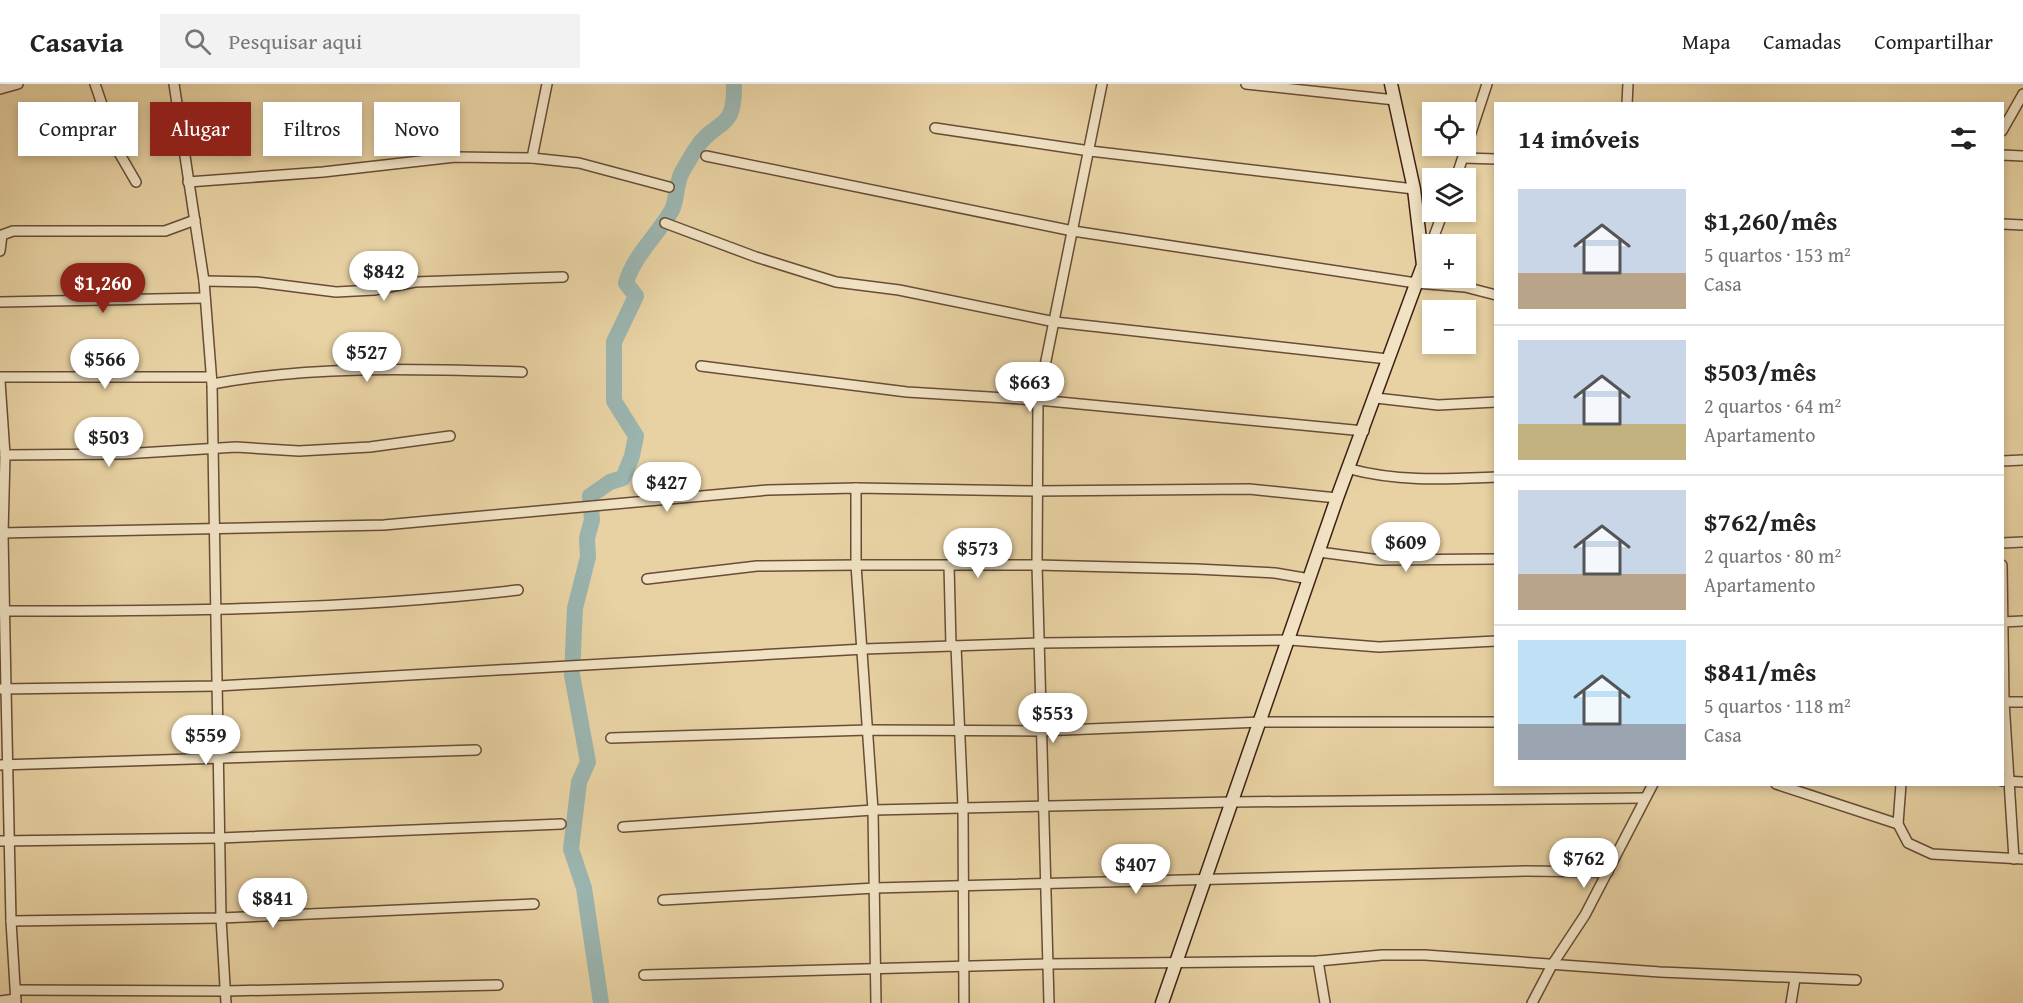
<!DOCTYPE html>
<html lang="pt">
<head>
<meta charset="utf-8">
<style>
  :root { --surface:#fff; --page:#f2f2f2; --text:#222; --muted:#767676; --line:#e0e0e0; --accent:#8f2418 }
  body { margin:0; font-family:"Gentium Book Plus",serif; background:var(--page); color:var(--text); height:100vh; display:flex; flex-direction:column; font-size:22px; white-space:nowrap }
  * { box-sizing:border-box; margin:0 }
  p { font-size:20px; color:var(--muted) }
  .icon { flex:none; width:33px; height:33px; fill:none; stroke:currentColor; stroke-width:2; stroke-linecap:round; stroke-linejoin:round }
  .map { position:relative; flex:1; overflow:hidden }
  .details { position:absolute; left:1494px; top:18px; width:510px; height:684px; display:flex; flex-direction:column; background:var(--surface); border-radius:0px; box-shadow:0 3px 9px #0003 }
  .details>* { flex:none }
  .hud { position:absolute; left:18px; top:18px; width:570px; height:54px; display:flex; gap:12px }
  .buttons { position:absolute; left:1422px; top:18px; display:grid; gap:12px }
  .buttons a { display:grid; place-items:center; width:54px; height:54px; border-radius:0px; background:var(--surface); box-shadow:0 3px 9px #0003; font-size:30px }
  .price { position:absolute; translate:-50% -51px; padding:0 14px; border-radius:21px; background:#fff; color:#222; font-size:20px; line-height:39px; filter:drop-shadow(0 2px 3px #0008) }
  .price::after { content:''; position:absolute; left:50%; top:36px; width:18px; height:14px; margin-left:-9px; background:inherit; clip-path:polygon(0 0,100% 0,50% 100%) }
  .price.active { background:var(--accent); color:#fff }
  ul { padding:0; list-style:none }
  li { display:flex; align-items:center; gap:18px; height:150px; padding:0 24px }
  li+li { border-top:2px solid var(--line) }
  li span { display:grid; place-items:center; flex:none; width:168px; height:120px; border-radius:0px; color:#555 }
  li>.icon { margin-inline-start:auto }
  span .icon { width:72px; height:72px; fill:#fffc; stroke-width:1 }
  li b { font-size:26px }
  h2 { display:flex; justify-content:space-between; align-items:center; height:72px; padding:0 24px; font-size:26px }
  .pill { padding:0 21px; border-radius:0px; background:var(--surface); box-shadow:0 3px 9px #0003; font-size:21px; line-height:54px }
  .pill.active { background:var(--accent); color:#fff }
  header { display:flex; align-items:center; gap:36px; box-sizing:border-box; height:84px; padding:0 30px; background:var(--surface); border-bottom:2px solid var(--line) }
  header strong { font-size:28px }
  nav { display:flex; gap:33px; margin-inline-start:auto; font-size:21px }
  .search { width:420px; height:54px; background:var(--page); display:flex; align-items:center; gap:15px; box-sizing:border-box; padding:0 21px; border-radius:0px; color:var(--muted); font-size:22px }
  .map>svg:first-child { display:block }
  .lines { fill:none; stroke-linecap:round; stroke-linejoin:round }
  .river { stroke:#9bb5b0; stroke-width:16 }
  .street-casing { stroke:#684c37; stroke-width:12 }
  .secondary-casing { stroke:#3e2013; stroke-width:15 }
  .street { stroke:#f0e2c3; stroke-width:9 }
  .secondary { stroke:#f0e2c3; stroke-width:12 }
</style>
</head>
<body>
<header>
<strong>Casavia</strong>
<div class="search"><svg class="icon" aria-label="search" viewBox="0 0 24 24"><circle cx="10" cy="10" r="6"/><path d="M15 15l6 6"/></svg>Pesquisar aqui</div>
<nav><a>Mapa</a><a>Camadas</a><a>Compartilhar</a></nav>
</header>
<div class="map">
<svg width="2023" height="919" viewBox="0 0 2023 919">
  <rect width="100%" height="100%" fill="#e8d2a3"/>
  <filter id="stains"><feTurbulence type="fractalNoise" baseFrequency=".00333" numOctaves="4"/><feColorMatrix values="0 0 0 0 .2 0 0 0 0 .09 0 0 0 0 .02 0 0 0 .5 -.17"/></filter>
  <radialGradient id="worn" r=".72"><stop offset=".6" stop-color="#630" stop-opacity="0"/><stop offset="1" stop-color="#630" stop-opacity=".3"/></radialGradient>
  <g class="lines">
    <path class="river" d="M601,919L584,804L571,765L579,698L588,678L572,591L575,524L588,473L587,454L592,436L590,412L610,398L623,394L632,372L636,352L614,317V258L636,212L626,199C634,171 657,152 672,126C677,115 676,101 681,90C685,83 690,74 695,66C716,33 735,50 734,0"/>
    <defs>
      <g id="street">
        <polyline points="95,0 118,67 136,98"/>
        <polyline points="174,0 204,197 212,300 221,834 226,919"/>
        <polyline points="1246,0 1395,16"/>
        <polyline points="0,5 18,0"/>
        <polyline points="1627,20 1628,0"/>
        <polyline points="935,44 1090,67 1414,105"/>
        <polyline points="2002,47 2023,10"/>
        <polyline points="2002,71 2023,72"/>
        <polyline points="706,72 1073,147 1416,199 1465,203 1496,211"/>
        <polyline points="532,74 547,0"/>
        <polyline points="1464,74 1496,75"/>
        <polyline points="1456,94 1487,0"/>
        <polyline points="188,98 323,88 455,73 532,74 579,79 669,103"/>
        <polyline points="665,139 756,173 836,198 899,206 1055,238 1388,275"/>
        <polyline points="2002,140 2023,141"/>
        <polyline points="0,167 2,151 13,147 165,147 195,136"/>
        <polyline points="1424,179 1443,128"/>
        <polyline points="204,197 257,198 336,208 374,206 415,198 563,193"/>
        <polyline points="0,218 205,214"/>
        <polyline points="701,282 907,308 1038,316 1364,347"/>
        <polyline points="0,293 210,293"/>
        <polyline points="0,297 5,371 3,450 6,605 11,837 16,919"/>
        <path d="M212,300C314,281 418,285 522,288"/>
        <polyline points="1376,314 1438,321 1496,318"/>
        <polyline points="5,371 123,370 236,363 299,367 370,363 450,352"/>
        <polyline points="2002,377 2023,376"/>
        <path d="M1350,385C1399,398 1445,395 1496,393"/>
        <polyline points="856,404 856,481 873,726 876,919"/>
        <polyline points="0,449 384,441 768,406 856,404 1036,407 1249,405 1337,414"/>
        <polyline points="2002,459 2023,458"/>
        <polyline points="1319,468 1380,476 1496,475"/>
        <polyline points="949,481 951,562"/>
        <polyline points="2002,481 2004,618 2014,775"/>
        <polyline points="647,495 757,482 856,481 1037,481 1196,485 1275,489 1310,495"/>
        <path d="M4,527C175,527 348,526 518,506"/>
        <polyline points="2002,538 2023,537"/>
        <polyline points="956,562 963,724 964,919"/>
        <polyline points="0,605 218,602 864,565 1041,559 1290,556 1379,563 1496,557"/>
        <polyline points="2002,618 2023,618"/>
        <polyline points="611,654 868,646 1040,647 1261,638 1496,638"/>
        <polyline points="0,681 476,666"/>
        <polyline points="2002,697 2023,698"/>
        <polyline points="1776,700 1898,740 1908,759 1932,770 2023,775"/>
        <polyline points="1898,740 1901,700"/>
        <polyline points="623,743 873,726 1232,718 1645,714"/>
        <polyline points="0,757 220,754 561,740"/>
        <polyline points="663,816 875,804 1527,787 1608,788"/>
        <polyline points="11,837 221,834 534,820"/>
        <polyline points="1318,877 1325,919"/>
        <polyline points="644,891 1047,880 1318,877 1382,871 1425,871 1660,888 1856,896"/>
        <polyline points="16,906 226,907 498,901"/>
        <polyline points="0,917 16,915"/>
        <polyline points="1049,919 1037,481 1038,316 1102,0"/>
        <polyline points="1532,919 1552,881 1585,831 1653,700"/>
        <polyline points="1791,919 1795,895"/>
      </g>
      <polyline id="secondary" points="1162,919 1337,414 1423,181 1414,105 1391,0"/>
    </defs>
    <use href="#street" class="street-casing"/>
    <use href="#secondary" class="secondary-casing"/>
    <use href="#street" class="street"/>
    <use href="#secondary" class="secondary"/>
  </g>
  <rect width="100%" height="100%" filter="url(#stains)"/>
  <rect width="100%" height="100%" fill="url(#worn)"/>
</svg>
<div class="buttons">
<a><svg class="icon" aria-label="locate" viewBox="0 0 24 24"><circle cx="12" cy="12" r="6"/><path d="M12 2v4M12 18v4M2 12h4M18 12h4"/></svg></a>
<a><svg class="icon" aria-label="layers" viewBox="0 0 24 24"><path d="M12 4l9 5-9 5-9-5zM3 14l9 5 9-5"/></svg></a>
<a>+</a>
<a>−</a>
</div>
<b class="price" style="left:384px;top:218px">$842</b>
<b class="price active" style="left:103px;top:230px">$1,260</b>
<b class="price" style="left:367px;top:299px">$527</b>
<b class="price" style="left:105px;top:306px">$566</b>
<b class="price" style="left:1030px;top:329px">$663</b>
<b class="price" style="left:109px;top:384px">$503</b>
<b class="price" style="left:667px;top:429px">$427</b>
<b class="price" style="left:1406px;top:489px">$609</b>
<b class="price" style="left:978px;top:495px">$573</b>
<b class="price" style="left:1053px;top:660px">$553</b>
<b class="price" style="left:206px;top:682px">$559</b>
<b class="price" style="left:1584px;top:805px">$762</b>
<b class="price" style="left:1136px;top:811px">$407</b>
<b class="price" style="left:273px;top:845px">$841</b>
<div class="hud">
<a class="pill">Comprar</a>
<a class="pill active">Alugar</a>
<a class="pill">Filtros</a>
<a class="pill">Novo</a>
</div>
<section class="details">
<h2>14 imóveis<svg class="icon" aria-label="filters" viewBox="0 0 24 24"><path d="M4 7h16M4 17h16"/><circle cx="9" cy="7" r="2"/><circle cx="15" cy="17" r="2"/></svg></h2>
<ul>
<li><span style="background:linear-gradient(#c9d6e8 70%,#b9a48a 0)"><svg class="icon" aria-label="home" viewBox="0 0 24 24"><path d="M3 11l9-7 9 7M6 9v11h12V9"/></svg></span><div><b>$1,260/mês</b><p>5 quartos · 153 m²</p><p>Casa</p></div></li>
<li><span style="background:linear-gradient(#c9d6e8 70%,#c2b280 0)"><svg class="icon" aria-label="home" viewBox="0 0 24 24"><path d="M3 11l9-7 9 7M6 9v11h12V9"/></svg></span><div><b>$503/mês</b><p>2 quartos · 64 m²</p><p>Apartamento</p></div></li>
<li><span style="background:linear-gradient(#c9d6e8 70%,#b9a48a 0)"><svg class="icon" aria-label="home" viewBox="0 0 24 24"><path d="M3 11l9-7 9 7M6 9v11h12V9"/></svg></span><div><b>$762/mês</b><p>2 quartos · 80 m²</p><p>Apartamento</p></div></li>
<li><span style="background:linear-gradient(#bfe0f5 70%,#9aa5b1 0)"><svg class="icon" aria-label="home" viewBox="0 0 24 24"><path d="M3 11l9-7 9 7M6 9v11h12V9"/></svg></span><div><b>$841/mês</b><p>5 quartos · 118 m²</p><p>Casa</p></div></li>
</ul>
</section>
</div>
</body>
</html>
